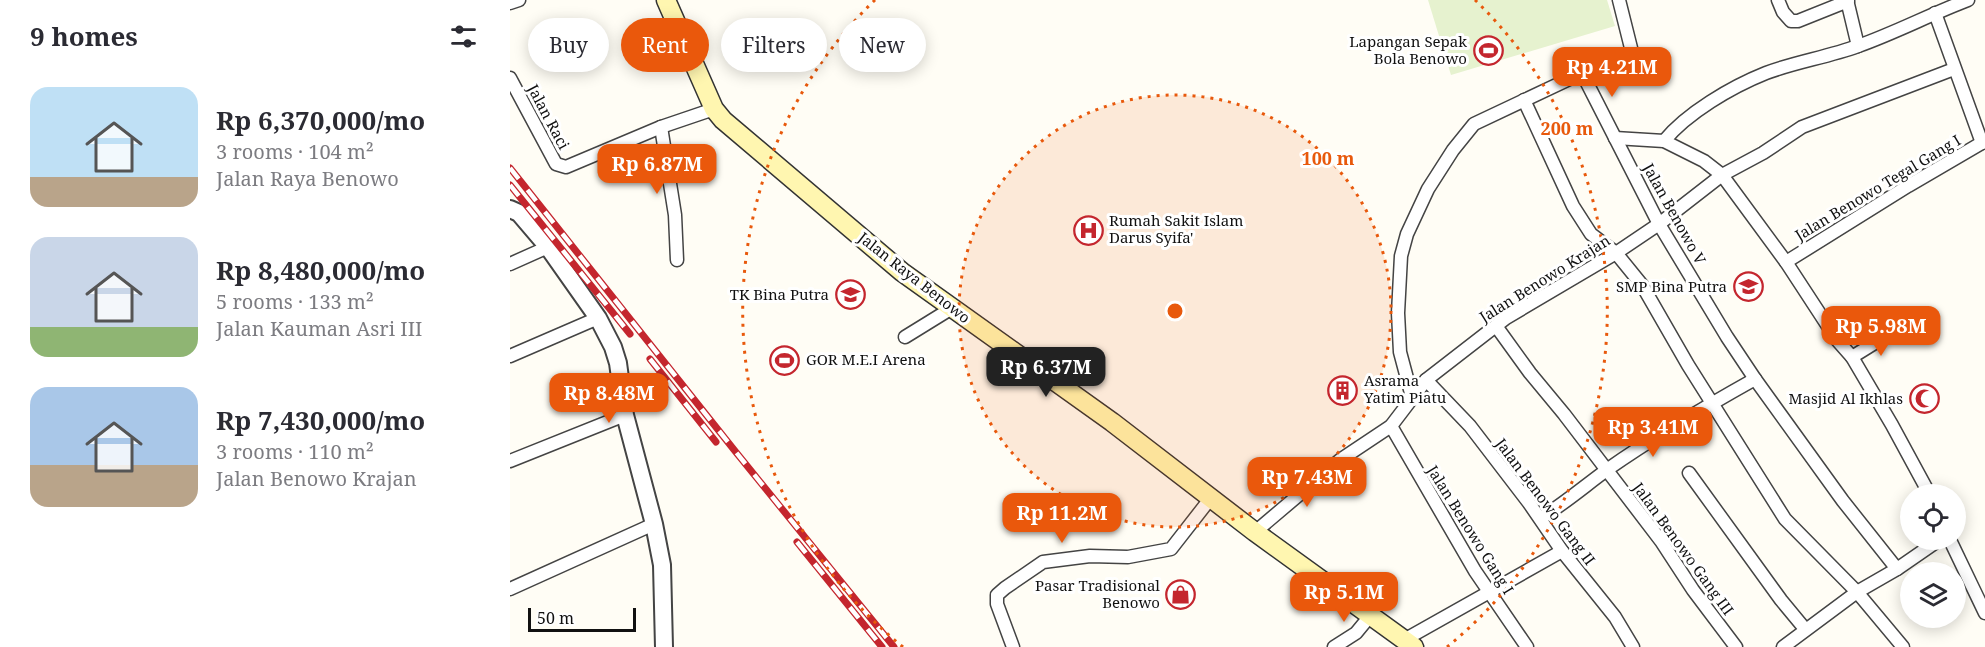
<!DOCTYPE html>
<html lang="en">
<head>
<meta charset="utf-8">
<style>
  :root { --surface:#fff; --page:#f7f7f7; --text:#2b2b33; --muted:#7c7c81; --accent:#ea580c }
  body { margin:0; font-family:"Noto Serif",serif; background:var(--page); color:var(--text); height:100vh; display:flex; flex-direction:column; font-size:22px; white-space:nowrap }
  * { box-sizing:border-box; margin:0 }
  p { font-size:20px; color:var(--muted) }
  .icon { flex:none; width:33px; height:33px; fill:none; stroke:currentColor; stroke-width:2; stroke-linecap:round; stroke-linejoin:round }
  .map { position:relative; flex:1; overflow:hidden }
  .panel { display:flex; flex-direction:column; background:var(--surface); width:510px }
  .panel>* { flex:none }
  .banner { position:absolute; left:18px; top:18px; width:570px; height:54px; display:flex; gap:12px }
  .buttons { position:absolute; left:1390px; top:484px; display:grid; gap:12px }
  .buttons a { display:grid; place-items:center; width:66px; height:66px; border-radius:50%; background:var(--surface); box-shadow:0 3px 15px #0003; font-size:30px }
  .scale { position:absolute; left:18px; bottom:15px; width:108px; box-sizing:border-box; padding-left:6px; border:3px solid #111; border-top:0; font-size:16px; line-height:21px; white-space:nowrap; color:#111; -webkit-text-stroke:4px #fff; paint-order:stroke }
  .price { position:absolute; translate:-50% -51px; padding:0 14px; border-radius:12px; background:var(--accent); color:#fff; font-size:20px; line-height:39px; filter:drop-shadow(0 2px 3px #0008) }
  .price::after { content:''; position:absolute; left:50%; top:36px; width:18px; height:14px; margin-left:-9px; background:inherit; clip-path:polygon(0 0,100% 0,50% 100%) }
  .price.selected { background:#222; color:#fff }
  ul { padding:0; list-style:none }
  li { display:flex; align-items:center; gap:18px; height:150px; padding:0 30px }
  li span { display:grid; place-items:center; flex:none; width:168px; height:120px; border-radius:18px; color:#555 }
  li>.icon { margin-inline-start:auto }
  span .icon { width:72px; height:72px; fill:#fffc; stroke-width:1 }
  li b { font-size:26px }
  h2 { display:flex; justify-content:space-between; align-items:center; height:72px; padding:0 30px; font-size:26px }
  .chip { padding:0 21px; border-radius:27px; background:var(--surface); box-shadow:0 3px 15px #0003; font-size:21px; line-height:54px }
  .chip.selected { background:var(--accent); color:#fff }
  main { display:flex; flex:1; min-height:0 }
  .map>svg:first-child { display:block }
  .pitch { fill:#e6f2cf }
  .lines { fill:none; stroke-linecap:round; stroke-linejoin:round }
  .minor-casing { stroke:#444; stroke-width:15 }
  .tertiary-casing { stroke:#444; stroke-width:20 }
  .secondary-casing { stroke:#333; stroke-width:21 }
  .minor { stroke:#fff; stroke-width:12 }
  .tertiary { stroke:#fff; stroke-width:16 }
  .secondary { stroke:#fff6b0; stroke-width:18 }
  .rail-casing { stroke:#c4262e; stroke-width:7 }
  .rail { stroke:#fff; stroke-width:4.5; stroke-dasharray:14; stroke-linecap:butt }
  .ring { fill:none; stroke:#e8590c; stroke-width:3; stroke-dasharray:3 6 }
  .labels { text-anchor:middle; stroke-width:6; stroke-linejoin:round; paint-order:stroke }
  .poi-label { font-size:15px; fill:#111; stroke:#fff; text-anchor:end }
  .street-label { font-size:15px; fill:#111; stroke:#fff }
  .centre { fill:#e8590c; stroke:#fff; stroke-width:3 }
  .ring-label { font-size:18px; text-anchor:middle; font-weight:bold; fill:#e8590c; stroke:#fff; stroke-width:6; stroke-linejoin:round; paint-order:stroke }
</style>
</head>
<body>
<main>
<section class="panel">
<h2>9 homes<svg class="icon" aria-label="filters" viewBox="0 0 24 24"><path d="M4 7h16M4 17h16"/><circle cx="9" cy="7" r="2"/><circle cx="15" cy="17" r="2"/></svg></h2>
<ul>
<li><span style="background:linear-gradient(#bfe0f5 75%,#b9a48a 0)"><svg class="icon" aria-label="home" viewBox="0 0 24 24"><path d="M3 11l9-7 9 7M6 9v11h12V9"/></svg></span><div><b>Rp 6,370,000/mo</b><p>3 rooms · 104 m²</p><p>Jalan Raya Benowo</p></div></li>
<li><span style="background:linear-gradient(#c9d6e8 75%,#8fb573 0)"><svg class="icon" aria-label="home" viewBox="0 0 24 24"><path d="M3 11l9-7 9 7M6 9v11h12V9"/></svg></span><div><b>Rp 8,480,000/mo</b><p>5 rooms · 133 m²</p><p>Jalan Kauman Asri III</p></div></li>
<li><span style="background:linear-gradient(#a9c7e8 65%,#b9a48a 0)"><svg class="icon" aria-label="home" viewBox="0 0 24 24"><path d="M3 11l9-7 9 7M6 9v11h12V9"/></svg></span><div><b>Rp 7,430,000/mo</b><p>3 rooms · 110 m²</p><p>Jalan Benowo Krajan</p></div></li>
</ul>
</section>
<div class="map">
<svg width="1475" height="647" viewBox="0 0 1475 647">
  <rect width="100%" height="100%" fill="#fffdf5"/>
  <polygon class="pitch" points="918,0 1097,0 1105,26 941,75"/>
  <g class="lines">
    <defs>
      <g id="minor">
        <polyline points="1268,0 1273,12 1281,21 1288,21 1338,1"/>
        <polyline points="1337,0 1348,46"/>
        <polyline points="0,3 9,0"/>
        <polyline points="1425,13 1472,143"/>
        <polyline points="1072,73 1149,224 1217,337 1245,379 1333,501 1387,569"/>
        <polyline points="0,78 46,164 56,167 151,127 204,109"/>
        <polyline points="1014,100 1063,206 1081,234 1106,253 1132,285 1178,365 1275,519 1347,592 1393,647"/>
        <polyline points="151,127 165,215 167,260"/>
        <polyline points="1105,138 1154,141 1194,161 1212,175 1276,262 1327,340 1342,357 1382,425 1420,495"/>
        <path d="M1154,141C1177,113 1221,87 1256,73C1285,62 1318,57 1348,46C1385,33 1421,14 1458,0"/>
        <polyline points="1276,262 1398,186 1475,141"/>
        <polyline points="0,264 38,247"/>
        <polyline points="986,326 1020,373 1054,414 1151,541 1183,590 1226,647"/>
        <polyline points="395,337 442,308"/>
        <polyline points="0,356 88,318"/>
        <polyline points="1342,357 1384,331"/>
        <polyline points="916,380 960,426 1019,503 1052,551 1105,617 1123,647"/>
        <polyline points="902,397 890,352 888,313 891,256 897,234 918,189 943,150 964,124 1072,73 1119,59 1121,48 1109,0"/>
        <polyline points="881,426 965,571 1017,647"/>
        <polyline points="0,461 115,415"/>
        <polyline points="1179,473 1271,600 1295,629"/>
        <path d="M1031,518C1055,503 1076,485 1098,469C1145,436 1195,407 1245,379"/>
        <polyline points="745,532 830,460 881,426 916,380 996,318 1106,253 1149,224 1212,175 1253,153 1292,127 1444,69"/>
        <polyline points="1440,540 1475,613"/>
        <polyline points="0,589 144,524"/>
        <polyline points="894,640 1052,551"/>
        <polyline points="503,647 487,604 487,595 495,588 533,562 580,556 618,557 661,549 700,499"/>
        <polyline points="824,647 846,633 860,616"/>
        <polyline points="1273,647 1347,592 1387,569 1429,540"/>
      </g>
      <polyline id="tertiary" points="0,209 9,213 38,247 88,318 103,347 108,363 115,415 144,524 152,565 154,647"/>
      <polyline id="secondary" points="156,0 204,109 213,120 392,272 602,422 745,532 904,647"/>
    </defs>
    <use href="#minor" class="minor-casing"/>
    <use href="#tertiary" class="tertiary-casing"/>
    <use href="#secondary" class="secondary-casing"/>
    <use href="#minor" class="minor"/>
    <use href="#tertiary" class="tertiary"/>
    <use href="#secondary" class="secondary"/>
    <defs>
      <g id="rail">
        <polyline points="0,168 225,451 384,647"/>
        <polyline points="0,185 120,334"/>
        <polyline points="140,359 206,442"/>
        <polyline points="287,542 372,647"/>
      </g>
    </defs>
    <use href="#rail" class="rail-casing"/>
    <use href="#rail" class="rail"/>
  </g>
  <circle cx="665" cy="311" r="216" fill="#e8590c" fill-opacity=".12"/>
  <g class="ring">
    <circle cx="665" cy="311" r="216"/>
    <path d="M393 647A432 432 0 0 1 365 0M965 0A432 432 0 0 1 937 647"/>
  </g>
  <defs>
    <symbol id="stadium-ring" viewBox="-11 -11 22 22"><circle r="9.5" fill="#fff" stroke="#c4262e" stroke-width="1.5"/><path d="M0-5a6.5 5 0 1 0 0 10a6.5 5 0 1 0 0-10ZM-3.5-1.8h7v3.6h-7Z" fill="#c4262e"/></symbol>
    <symbol id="hospital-ring" viewBox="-11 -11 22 22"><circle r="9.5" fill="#fff" stroke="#c4262e" stroke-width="1.5"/><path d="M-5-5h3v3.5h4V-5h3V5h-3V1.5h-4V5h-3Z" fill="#c4262e"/></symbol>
    <symbol id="school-ring" viewBox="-11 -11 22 22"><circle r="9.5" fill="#fff" stroke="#c4262e" stroke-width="1.5"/><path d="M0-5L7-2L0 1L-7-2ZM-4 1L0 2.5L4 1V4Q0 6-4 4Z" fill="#c4262e"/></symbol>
    <symbol id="building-ring" viewBox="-11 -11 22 22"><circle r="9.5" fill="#fff" stroke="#c4262e" stroke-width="1.5"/><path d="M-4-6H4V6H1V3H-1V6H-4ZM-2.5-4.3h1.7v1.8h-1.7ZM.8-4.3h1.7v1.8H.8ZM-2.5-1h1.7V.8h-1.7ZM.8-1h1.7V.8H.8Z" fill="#c4262e"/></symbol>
    <symbol id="mosque-ring" viewBox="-11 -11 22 22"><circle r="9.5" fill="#fff" stroke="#c4262e" stroke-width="1.5"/><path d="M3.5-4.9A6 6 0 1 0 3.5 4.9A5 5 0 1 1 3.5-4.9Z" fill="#c4262e"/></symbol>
    <symbol id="shop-ring" viewBox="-11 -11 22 22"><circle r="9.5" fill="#fff" stroke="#c4262e" stroke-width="1.5"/><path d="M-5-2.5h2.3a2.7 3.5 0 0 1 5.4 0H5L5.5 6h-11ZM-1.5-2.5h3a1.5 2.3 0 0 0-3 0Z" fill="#c4262e"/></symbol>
  </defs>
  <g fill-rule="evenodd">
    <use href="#stadium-ring" x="962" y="34" width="33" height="33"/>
    <use href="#hospital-ring" x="562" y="214" width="33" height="33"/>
    <use href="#school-ring" x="1222" y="270" width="33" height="33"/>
    <use href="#school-ring" x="324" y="278" width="33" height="33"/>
    <use href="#stadium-ring" x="258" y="344" width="33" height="33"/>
    <use href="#building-ring" x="816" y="374" width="33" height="33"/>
    <use href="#mosque-ring" x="1398" y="382" width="33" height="33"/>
    <use href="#shop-ring" x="654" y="578" width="33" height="33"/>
  </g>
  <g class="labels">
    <g class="poi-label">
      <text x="957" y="47">Lapangan Sepak<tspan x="957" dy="17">Bola Benowo</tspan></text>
      <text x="599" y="226" text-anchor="start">Rumah Sakit Islam<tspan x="599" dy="17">Darus Syifa'</tspan></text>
      <text x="1217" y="292">SMP Bina Putra</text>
      <text x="319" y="300">TK Bina Putra</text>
      <text x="296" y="365" text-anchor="start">GOR M.E.I Arena</text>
      <text x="854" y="386" text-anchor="start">Asrama<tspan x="854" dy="17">Yatim Piatu</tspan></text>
      <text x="1393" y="404">Masjid Al Ikhlas</text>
      <text x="650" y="591">Pasar Tradisional<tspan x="650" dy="17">Benowo</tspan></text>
    </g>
    <g class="street-label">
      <text transform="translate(38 117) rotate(62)" y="5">Jalan Raci</text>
      <text transform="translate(1368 188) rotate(-31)" y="5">Jalan Benowo Tegal Gang I</text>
      <text transform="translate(1164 214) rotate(61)" y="5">Jalan Benowo V</text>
      <text transform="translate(404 278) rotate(38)" y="5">Jalan Raya Benowo</text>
      <text transform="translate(1035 279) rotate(-32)" y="5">Jalan Benowo Krajan</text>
      <text transform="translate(1035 502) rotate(53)" y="5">Jalan Benowo Gang II</text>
      <text transform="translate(960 530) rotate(58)" y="5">Jalan Benowo Gang I</text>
      <text transform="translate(1173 549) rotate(54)" y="5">Jalan Benowo Gang III</text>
    </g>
  </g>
  <circle cx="665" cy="311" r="9" class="centre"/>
  <g class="ring-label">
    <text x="1057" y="135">200 m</text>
    <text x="818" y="165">100 m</text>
  </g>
</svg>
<div class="buttons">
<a><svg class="icon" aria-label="locate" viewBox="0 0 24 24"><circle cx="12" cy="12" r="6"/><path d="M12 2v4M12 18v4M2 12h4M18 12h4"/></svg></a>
<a><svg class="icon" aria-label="layers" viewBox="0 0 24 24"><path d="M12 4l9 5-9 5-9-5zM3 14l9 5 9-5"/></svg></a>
</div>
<div class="scale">50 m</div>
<b class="price" style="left:1102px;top:98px">Rp 4.21M</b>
<b class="price" style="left:147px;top:195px">Rp 6.87M</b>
<b class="price" style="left:1371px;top:357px">Rp 5.98M</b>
<b class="price selected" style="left:536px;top:398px">Rp 6.37M</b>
<b class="price" style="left:99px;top:424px">Rp 8.48M</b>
<b class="price" style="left:1143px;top:458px">Rp 3.41M</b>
<b class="price" style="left:797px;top:508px">Rp 7.43M</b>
<b class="price" style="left:552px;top:544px">Rp 11.2M</b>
<b class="price" style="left:834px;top:623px">Rp 5.1M</b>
<div class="banner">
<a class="chip">Buy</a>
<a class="chip selected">Rent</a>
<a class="chip">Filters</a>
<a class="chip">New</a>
</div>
</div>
</main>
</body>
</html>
